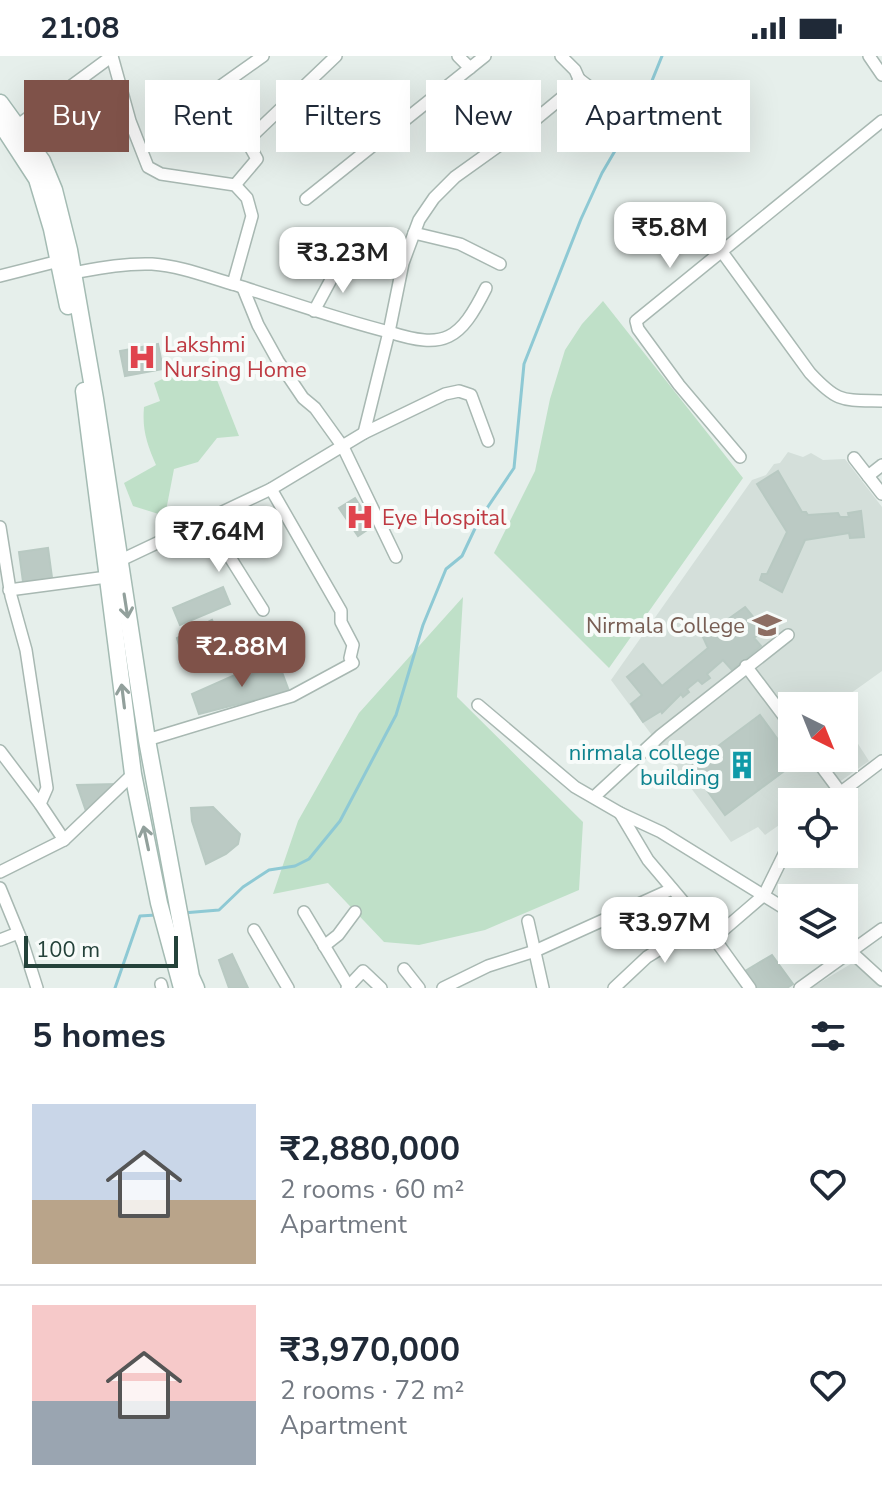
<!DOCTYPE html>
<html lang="en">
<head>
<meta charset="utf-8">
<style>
  :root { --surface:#fff; --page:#f2f2f3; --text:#1f2937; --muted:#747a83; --line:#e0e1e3; --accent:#7f5249 }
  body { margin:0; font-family:"Nunito Sans",sans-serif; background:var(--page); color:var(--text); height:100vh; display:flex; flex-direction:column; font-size:30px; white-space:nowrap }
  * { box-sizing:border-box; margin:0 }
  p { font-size:26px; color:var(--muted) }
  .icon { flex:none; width:44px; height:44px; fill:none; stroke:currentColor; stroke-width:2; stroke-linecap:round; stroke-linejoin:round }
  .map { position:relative; height:932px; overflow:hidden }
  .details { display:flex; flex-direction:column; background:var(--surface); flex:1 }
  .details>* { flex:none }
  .top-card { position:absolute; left:24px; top:24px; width:834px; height:72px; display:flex; gap:16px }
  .needle { width:52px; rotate:137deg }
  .controls { position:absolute; left:778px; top:636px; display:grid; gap:16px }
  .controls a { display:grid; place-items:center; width:80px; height:80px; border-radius:0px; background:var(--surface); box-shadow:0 8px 32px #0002; font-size:40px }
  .scale { position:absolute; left:24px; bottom:20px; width:154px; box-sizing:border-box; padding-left:8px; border:4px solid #24423a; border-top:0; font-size:22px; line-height:28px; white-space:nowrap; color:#24423a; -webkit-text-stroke:6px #f7fbf9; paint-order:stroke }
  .price { position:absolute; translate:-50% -68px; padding:0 18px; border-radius:16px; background:#fff; color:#222; font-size:26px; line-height:52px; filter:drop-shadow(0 2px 4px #0008) }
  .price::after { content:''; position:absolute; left:50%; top:48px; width:24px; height:18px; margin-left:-12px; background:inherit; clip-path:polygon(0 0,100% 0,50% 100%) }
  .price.on { background:var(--accent); color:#fff }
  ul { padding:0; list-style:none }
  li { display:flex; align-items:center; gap:24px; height:200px; padding:0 32px }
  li+li { border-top:2px solid var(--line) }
  li span { display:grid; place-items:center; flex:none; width:224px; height:160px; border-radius:0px; color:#555 }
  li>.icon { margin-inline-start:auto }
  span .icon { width:96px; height:96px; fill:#fffc; stroke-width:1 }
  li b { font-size:34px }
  h2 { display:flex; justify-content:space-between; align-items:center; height:96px; padding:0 32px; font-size:34px }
  .chip { padding:0 28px; border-radius:0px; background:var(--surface); box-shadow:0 8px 32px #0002; font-size:28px; line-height:72px }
  .chip.on { background:var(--accent); color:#fff }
  .status { display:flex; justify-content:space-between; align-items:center; height:56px; padding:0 40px; background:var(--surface); direction:ltr }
  .status svg { height:22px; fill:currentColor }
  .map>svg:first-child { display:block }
  .built { fill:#d4dfda }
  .green { fill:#bfe0c8 }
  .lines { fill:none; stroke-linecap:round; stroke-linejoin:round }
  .stream { stroke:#8ec9d4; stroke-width:3 }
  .building { fill:#bbcac4; stroke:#b8c9c2; stroke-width:2 }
  .minor-casing { stroke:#a8b8b2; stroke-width:14 }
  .secondary-casing { stroke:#a4bbb3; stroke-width:19 }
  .minor { stroke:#fff; stroke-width:11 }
  .secondary { stroke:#fff; stroke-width:16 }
  .oneway { stroke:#92a09c }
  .labels { text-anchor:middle; stroke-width:8; stroke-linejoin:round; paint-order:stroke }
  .health-label { font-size:22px; fill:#be3a42; stroke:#f7fbf9; text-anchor:start }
  .education-label { font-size:22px; fill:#785e54; stroke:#f7fbf9; text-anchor:end }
  .culture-label { font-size:22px; fill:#0d838f; stroke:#f7fbf9; text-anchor:end }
</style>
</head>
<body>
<div class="status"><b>21:08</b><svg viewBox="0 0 49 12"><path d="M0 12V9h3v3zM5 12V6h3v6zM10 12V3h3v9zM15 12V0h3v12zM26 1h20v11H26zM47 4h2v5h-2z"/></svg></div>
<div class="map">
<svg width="882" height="932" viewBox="0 0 882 932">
  <rect width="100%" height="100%" fill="#e6efeb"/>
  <g class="built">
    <polygon points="788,396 803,401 811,397 823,404 845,403 882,451 882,615 833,650 792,650 792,702 844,702 844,666 869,705 811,746 792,746 792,760 765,779 758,771 731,786 611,624 752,424 766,419 774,408 780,407"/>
    <polygon points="854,906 881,932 811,932"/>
  </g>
  <g class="green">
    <polygon points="603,245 743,422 609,612 494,497 535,415 550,343 565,294 582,268"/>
    <path d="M177,316L217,324L239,380L217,382L198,406L174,413L165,460L133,450L124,427L156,409C147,388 142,374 144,351L160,345L154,327Z"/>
    <polygon points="463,541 457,641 583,766 579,834 485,874 419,889 384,886 328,827 273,838 298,765 359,657"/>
  </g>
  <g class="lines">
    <g class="stream">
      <polyline points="183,857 219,854 243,831 269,814 295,810 309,803 340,765 396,659 423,569 446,513 462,500 479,464 514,412 524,308 581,163 602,117 643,47 662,0"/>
      <polyline points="115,932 140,860 156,859"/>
    </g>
  </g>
  <g class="building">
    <polygon points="158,288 163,313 125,320 120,295"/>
    <polygon points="778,415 802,456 806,456 808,459 838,457 840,461 849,461 848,457 861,455 864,481 850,482 849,477 805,484 782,536 760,524 762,518 767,518 787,476 757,428"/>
    <polygon points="355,442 373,470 358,480 339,452"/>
    <polygon points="48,492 53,529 24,533 19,496"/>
    <polygon points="223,531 230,548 180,569 173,552"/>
    <polygon points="745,551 764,574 754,582 761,590 732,614 723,604 707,618 710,622 702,628 698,624 687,633 689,636 683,641 681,638 662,657 661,655 643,666 631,648 642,639 627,621 643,608 662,630 708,592 703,581"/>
    <polygon points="212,564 226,596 185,611 177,582"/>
    <polygon points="279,608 289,635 199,658 192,638 244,615"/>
    <polygon points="760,659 795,707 725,759 690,711"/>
    <polygon points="115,728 87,758 77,729"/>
    <polygon points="213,751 240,778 238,788 226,798 206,808 192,765 191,752"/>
    <polygon points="232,898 248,932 229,932 219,904"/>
    <polygon points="772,899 793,928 787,932 756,932 745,915"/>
  </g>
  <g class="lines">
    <defs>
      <g id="minor">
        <polyline points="112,0 130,65 148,111 161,118 235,129 247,142 252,160 233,228"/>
        <polyline points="458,0 470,12"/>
        <polyline points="869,0 882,19"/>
        <polyline points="579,23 604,42"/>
        <polyline points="218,32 263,0"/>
        <polyline points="17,70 112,0"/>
        <polyline points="235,129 257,103 248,87 251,81 336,0"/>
        <polyline points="306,143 485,0"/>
        <polyline points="414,177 460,188 500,208"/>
        <path d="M722,196L810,317C838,347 842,344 882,345"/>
        <path d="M73,217C100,212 125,207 152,208C181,210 208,221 236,229C287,245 337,263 389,276L403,207L419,164L434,142L455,121L536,63L576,30L579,23L575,14L561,0"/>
        <polyline points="0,220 59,205"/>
        <polyline points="243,232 258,269 278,305 303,342 315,352 343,391 396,501"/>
        <polyline points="314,255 341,205"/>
        <path d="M364,377L389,276C445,294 460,284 486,232"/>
        <polyline points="740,401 679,329 638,273 636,265 882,65"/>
        <polyline points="854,402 882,438"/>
        <polyline points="868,420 882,409"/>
        <polyline points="206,463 263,554"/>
        <polyline points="0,471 11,540 26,594 47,732 40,748"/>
        <polyline points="119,505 271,433 364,377 445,338 459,335 471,339 488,385"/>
        <polyline points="9,534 107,521"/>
        <polyline points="746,610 792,671"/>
        <polyline points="478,649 575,731 620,757 661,776 792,857"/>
        <polyline points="147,684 292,640 353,607 350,602 353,589 341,566 341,555 271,433"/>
        <polyline points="0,695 40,748 64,784 0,816"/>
        <polyline points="815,702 841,737"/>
        <polyline points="594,741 661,679 788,579"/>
        <polyline points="828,746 882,705"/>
        <polyline points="620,757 648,804 714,882 750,932"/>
        <polyline points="64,784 133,718"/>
        <polyline points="0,832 23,888 37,932"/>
        <polyline points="304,856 349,931"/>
        <polyline points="528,865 543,932"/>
        <polyline points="254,874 288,932"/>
        <polyline points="714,882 764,839 792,782"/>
        <polyline points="0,884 18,877"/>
        <polyline points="324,890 338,879 355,856"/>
        <polyline points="847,892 882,924"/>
        <polyline points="404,913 419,932"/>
        <polyline points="161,928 162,932"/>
        <polyline points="347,932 363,915 381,932"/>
        <polyline points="443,932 488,910 535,895 672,833"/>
        <polyline points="614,932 647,901 702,867"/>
        <polyline points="800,932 882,873"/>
      </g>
      <g id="secondary">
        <polyline points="0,47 42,105 54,134 69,194 95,343 147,684 191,921 196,932"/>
        <polyline points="0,66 37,123 52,173 68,250"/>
        <polyline points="84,335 133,718 159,847 182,932"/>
      </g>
    </defs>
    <use href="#minor" class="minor-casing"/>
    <use href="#secondary" class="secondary-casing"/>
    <use href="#minor" class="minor"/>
    <use href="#secondary" class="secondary"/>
  </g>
  <defs><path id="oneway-shaft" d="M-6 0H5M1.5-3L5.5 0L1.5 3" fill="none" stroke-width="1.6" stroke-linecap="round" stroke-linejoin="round" transform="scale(2)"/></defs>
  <g class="oneway">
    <use href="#oneway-shaft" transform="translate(126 550) rotate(81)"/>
    <use href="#oneway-shaft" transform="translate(123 640) rotate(-97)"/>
    <use href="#oneway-shaft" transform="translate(146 782) rotate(-102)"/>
  </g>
  <defs>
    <symbol id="hospital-bare" viewBox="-9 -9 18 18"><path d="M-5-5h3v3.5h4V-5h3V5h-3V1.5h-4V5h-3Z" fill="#e0444e" stroke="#f7fbf9" stroke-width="2.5" paint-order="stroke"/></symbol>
    <symbol id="university-bare" viewBox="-9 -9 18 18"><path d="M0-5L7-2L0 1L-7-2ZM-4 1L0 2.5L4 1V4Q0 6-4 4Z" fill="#8d6e63" stroke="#f7fbf9" stroke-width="2.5" paint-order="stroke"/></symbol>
    <symbol id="building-bare" viewBox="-9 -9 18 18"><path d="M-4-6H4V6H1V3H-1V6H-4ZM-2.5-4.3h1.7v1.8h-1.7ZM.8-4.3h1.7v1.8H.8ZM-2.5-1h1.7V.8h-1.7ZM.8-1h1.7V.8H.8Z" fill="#0f9aa8" stroke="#f7fbf9" stroke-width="2.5" paint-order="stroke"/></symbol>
  </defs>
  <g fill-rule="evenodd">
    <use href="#hospital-bare" x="122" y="281" width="40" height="40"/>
    <use href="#hospital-bare" x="340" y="441" width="40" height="40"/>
    <use href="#university-bare" x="747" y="549" width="40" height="40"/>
    <use href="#building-bare" x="722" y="689" width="40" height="40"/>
  </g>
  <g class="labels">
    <g class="health-label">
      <text x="164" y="296">Lakshmi<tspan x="164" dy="25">Nursing Home</tspan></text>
      <text x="382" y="469">Eye Hospital</text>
    </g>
    <g class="education-label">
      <text x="745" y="577">Nirmala College</text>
    </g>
    <g class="culture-label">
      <text x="720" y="704">nirmala college<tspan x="720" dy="25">building</tspan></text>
    </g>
  </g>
</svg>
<div class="controls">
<a><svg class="needle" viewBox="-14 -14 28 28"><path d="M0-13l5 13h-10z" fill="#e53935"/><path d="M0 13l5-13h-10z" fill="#747a83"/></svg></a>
<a><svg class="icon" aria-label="locate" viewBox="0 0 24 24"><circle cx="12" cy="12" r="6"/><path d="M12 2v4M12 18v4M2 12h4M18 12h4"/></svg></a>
<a><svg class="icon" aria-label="layers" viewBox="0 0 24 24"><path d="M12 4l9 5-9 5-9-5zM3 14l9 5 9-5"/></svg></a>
</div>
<div class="scale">100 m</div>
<b class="price" style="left:670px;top:214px">₹5.8M</b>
<b class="price" style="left:343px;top:239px">₹3.23M</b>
<b class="price" style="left:219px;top:518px">₹7.64M</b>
<b class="price on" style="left:242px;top:633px">₹2.88M</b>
<b class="price" style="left:665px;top:909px">₹3.97M</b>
<div class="top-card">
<a class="chip on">Buy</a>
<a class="chip">Rent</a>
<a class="chip">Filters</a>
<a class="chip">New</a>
<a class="chip">Apartment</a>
</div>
</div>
<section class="details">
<h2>5 homes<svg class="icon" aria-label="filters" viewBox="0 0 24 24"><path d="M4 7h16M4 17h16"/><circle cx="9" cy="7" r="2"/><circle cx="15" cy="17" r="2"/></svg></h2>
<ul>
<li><span style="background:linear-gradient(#c9d6e8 60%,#b9a48a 0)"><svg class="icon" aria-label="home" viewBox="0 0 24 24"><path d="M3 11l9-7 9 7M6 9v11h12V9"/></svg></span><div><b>₹2,880,000</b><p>2 rooms · 60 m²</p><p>Apartment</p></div><svg class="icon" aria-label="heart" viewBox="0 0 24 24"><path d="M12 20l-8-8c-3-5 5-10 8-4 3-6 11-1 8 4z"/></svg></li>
<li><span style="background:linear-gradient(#f6c9c9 60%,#9aa5b1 0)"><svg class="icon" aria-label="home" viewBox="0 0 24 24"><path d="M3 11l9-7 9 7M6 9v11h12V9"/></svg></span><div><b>₹3,970,000</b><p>2 rooms · 72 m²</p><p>Apartment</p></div><svg class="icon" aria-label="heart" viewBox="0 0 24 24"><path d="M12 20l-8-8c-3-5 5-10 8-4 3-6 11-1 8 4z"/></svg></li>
</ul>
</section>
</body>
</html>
